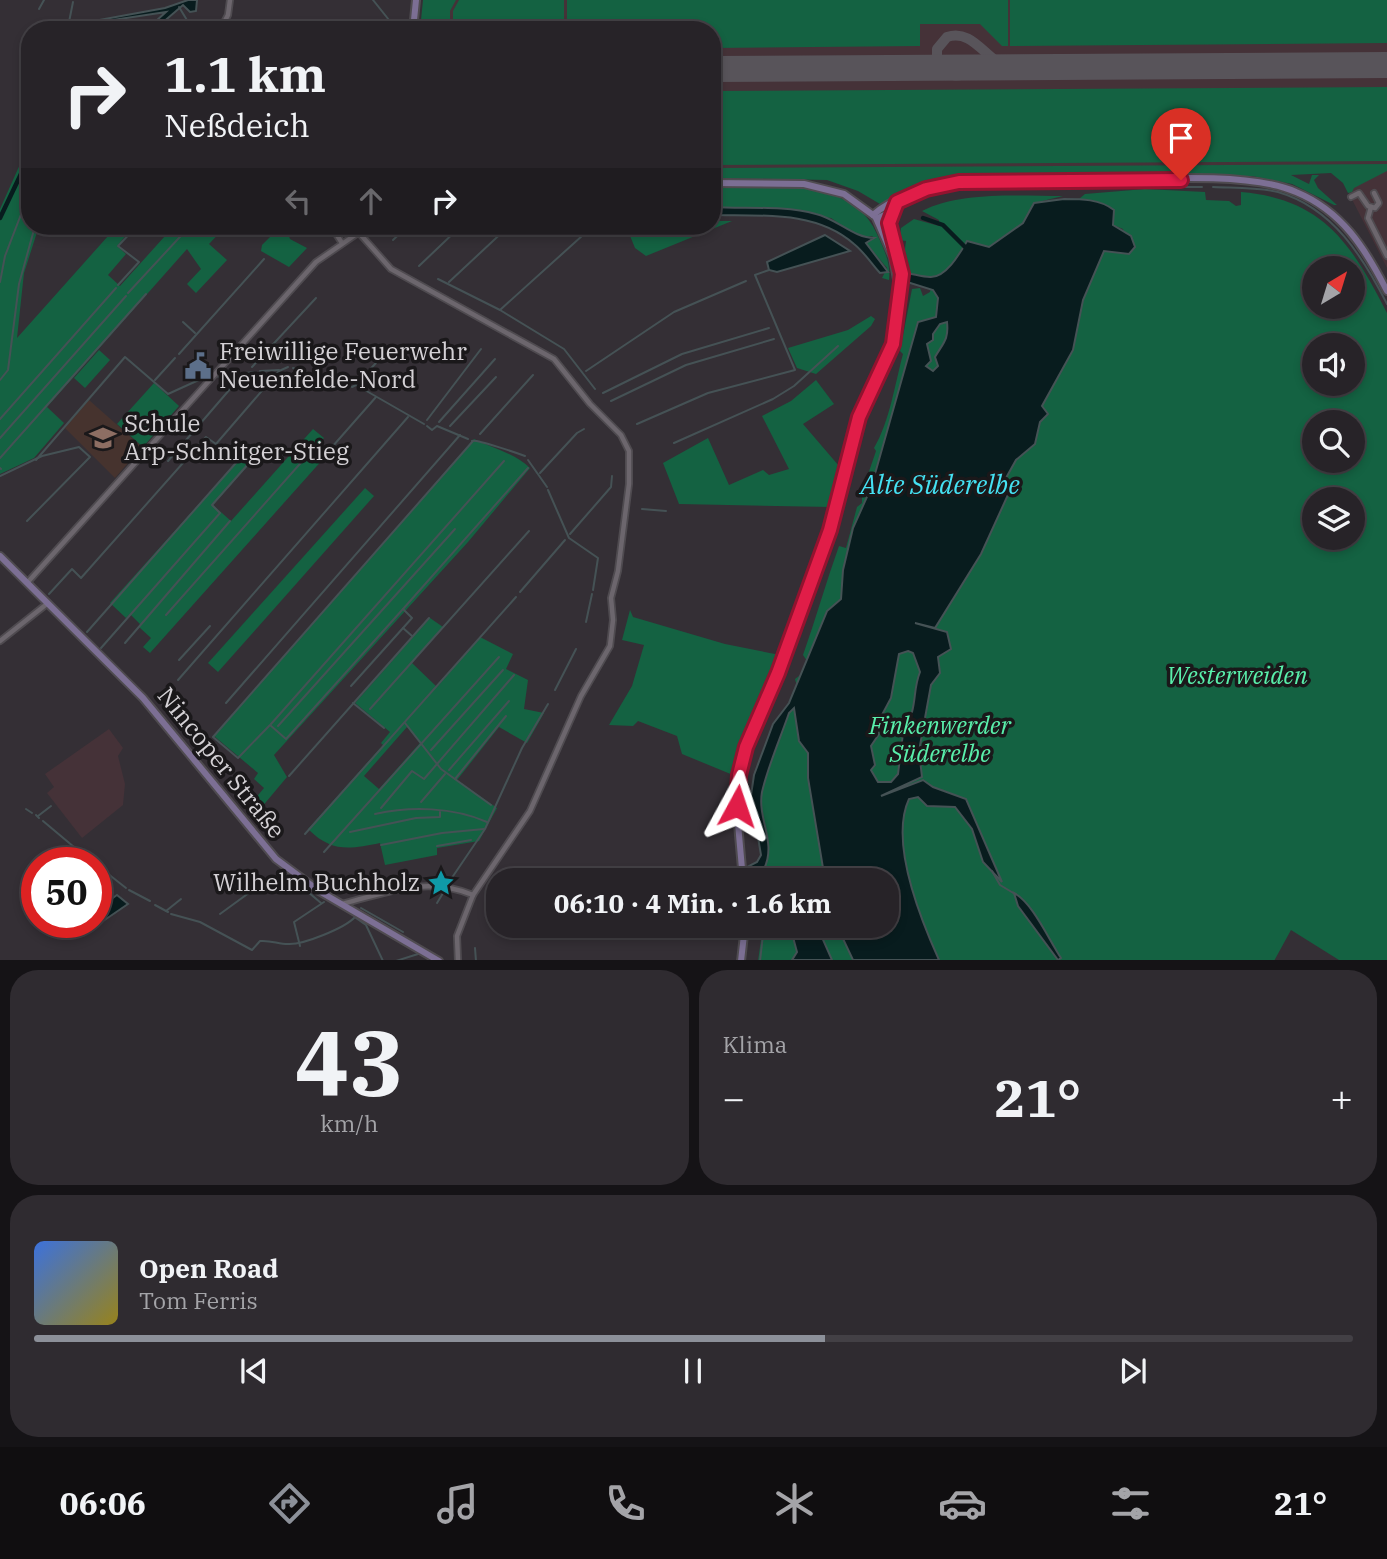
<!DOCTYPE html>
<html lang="de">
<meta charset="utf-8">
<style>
:root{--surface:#272328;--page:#2f2b30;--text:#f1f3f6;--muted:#a4a4a8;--line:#434045;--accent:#8c9099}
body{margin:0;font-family:"IBM Plex Serif",serif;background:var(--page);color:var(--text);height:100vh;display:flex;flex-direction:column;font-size:26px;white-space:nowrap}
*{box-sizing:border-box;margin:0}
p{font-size:23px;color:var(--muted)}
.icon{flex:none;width:38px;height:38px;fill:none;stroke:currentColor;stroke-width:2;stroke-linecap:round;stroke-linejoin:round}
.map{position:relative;height:960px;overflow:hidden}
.drawer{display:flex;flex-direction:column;gap:10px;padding:10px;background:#151316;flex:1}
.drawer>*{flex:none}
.top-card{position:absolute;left:21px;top:21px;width:700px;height:214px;border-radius:28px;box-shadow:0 4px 10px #0003,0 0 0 2px var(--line);background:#272328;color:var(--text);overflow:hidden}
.needle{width:46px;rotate:38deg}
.controls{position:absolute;left:1302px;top:256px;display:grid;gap:14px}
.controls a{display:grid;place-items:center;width:63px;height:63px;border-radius:50%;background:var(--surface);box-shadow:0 4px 10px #0003,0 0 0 2px var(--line);font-size:35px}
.speed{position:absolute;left:21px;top:847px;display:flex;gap:14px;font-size:35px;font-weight:700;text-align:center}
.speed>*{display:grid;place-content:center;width:91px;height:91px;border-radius:50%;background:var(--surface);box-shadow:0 4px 10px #0003,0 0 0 2px var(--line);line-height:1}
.speed .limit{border:10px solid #d22;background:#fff;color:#111}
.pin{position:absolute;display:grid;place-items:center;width:60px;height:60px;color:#fff;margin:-72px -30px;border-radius:50% 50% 50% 0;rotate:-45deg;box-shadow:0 0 7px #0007}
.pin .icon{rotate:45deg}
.me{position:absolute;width:77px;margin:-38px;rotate:5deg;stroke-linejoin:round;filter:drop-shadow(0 0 5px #0008)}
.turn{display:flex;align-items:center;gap:24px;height:147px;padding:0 28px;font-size:32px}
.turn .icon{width:91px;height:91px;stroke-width:2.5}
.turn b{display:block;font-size:49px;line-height:60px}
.lanes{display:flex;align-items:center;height:66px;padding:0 28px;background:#0003;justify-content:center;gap:35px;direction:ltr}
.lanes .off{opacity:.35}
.big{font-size:52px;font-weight:700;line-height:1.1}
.drawer .tile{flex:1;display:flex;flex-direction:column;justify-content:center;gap:10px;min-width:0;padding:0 24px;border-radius:28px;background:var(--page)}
.drawer .dial{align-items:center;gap:0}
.dial b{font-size:91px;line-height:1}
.song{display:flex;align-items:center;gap:21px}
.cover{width:84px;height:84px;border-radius:10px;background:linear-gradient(135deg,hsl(220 70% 55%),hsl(50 70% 35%))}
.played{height:7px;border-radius:4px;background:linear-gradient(90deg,var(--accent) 60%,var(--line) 60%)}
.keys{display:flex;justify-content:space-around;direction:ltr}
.heat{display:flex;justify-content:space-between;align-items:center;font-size:38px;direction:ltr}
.drawer .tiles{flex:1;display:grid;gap:10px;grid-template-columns:1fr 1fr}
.tile:last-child{grid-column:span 2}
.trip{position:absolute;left:486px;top:868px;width:413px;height:70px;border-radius:28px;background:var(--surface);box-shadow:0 4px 10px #0003,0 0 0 2px var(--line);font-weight:700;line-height:70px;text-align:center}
.tab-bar{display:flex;height:112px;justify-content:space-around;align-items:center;background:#100e10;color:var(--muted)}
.tab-bar .icon{width:49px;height:49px}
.tab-bar .selected{color:var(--accent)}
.tab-bar b{font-size:32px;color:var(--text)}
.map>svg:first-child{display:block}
.industrial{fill:#453238}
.education{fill:#46332e}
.green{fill:#146242;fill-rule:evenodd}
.water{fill:#081c1e;stroke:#455255;stroke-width:2;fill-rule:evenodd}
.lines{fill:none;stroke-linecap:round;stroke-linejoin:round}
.stream{stroke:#455255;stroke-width:2}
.canal{stroke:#081c1e;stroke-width:4.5}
.taxiway{stroke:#58545a;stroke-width:10}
.runway{stroke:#58545a;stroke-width:26}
.street-casing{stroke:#4f4b50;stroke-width:8}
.secondary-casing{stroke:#4f4b50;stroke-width:10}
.street{stroke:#6c666d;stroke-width:4.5}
.secondary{stroke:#7c6f94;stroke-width:6}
.route-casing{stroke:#92132f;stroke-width:18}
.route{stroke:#e11d48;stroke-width:12}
.labels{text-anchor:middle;stroke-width:7;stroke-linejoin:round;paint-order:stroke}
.poi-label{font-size:24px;fill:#d4d1d5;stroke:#1a181a;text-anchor:start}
.park-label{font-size:24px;font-style:italic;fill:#59efab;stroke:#1a181a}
.street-label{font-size:24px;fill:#d4d1d5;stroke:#1a181a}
.water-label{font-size:26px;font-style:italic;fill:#45e1f3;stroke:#1a181a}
</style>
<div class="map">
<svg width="1387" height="961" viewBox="0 0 1387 961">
<rect width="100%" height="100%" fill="#342f35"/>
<g class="industrial">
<path d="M453,0h934v268l-52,-102 -623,5v-141h-264v-21z"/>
<path d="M109,729l14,19 -5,8 7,28 -2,21 -41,33 -35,-45 7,-6 -9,-13z"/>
</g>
<path class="education" d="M89,400l53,47 -27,31 -50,-50z"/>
<g class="green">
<path d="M423,0h33l-6,11v19h-30z"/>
<path d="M459,0h105v27l-111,3v-19z"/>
<path d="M567,0h441v46h-6l-22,-22h-60v22l-208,2v-18l-145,-3z"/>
<path d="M1010,0h377v43l-377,3z"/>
<path d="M1387,87v74l-675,4v-74z"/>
<path d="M30,142v84h9l-15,47 -7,65 100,-112 10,8 -10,12 9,8 -18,21 12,11 54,-60h52l-17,18 18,16 -31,33 -9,-9 14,-15 -14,-20 -140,158 17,16 -30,35 -34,16v-265z"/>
<path d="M1387,164v7l-33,17 -2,4 -4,1 -5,-10 -12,-10 -40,2 18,9 3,-9h7l-5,5 4,8 19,17h-3l-42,-21 -40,-8 -303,1 -37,10 -32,17 -22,-13 -31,-11 -115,-2v-10z"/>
<path d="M712,186c54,0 140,-10 165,48 7,15 14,29 12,46l-7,-2 5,-10 -21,-25 7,-7 -13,2 -29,-20 -119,-11z"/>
<path d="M1145,189l60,3 1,8 23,1 7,5 5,-1v-13c83,7 111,53 146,121v647h-48l-48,-30 -17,31h-516l5,-35h124v-46h-127l6,-25 -8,-54 16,-61 24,-50 -3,-11 8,-6 4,-12 -4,-6c13,-37 23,-73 36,-109l7,2 11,-41 5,-4v-11l14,-41 -2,-3c16,-27 21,-65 29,-94l-3,-3 12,-62 8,-1 3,8 7,-4 3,-14 -24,-5 -6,-9 3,-23 -7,-1 2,-12 13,-9 25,7v-6l-17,-9c38,-20 99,-15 141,-15l-29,7 -11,20 -30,22 80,105 10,-50 21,-49 25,3 -6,-25 -10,-4v-8l-12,-14 -22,-4 6,-5zM1314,268h39v38h-39zM1314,345h39v38h-39zM1314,422h39v38h-39zM1314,499h39v38h-39z"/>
<path d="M712,221h20l-86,35 -11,-8 -9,-22h86z"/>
<path d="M286,228l4,11 17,9 -18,19 -28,-16 1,-6 16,-16z"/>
<path d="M871,316l4,3 -4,7 -55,48 -19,-6 -9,-20 60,-18z"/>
<path d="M99,350l11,10 -25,28 -11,-10z"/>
<path d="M816,380l18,24 -31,20 36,42 -7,41 -153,-3 -16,-41 45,-25 21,47 34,-15 6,5 20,-6 -27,-53 29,-15z"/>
<path d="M154,383l25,23 -36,41 -26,-23z"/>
<path d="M313,429l11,9 -10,11 10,9 -174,195 -7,-6 8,-9 -12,-11 2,-2 -11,-11 -4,4 -16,-15 141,-157 8,7 -46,52 18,16z"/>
<path d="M474,439c19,9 42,15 56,29l-62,74 -194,213 13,22 -26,31 -7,-8 10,-12 -10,-9 4,-6 -44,-37z"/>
<path d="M365,488l9,8 -156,176 -10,-9z"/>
<path d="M630,610l3,7 92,27 55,11 -43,99 -4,21 -51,-21 -5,-18 -39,-15 -5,5 -24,-1 23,-39 12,-41 -22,-5z"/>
<path d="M430,618l13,9 -31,36 25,24 43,-50 33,17 -7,15 22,11 -4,29 20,4 -17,30 -28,-16 -42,53 40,28 -18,33 -42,7v7l-52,10 -5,-22c-30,6 -48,10 -72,-14l75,-84 -2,-2 9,-11 -35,-29zM407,727l13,16 -41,46 -15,-13z"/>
</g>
<g class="water">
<path d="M188,0h9l-1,11 -6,1 -7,-7 -29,25h-8l20,-18 -106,16 9,-6 14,1 82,-15z"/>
<path d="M1064,199c17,0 36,0 50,11l-1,15 18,11 4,11 -6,7 -25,-3 -21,49 -10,50 -31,56 6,8 -8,8 -5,22 -19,16 -10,18 6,8 -31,68 -46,74 -20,-5 32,9 4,17 -13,8 2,16 -9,12 -12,66 3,26 -41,19 42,-16 10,7 33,12 36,83 -19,-20 -11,-33 -17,-22 -28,-1 -9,-9 -9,2c-20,43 11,119 30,161h-86l-16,-34h50v-46h-62l-17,-102v-25l-9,-12 -5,-33 -5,5c-9,26 -21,53 -27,79 -5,27 15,50 2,77l-18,7 -1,-8 12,-6 4,-7 -10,-60 3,-20 19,-51 16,-21 38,-92 14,-12 2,-29 10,-42 18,-40 47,-166 18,-5 2,-19 -5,-8 -26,-8 -1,-9c8,1 16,4 24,4 16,1 30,-24 37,-36l22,6 34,-24 11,-20zM947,322c2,18 -4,21 -12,35l3,9 -5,5 -7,-5 5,-5 -4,-17 6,-4v-6l7,-10zM908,651l5,2 7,19c-6,15 -4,25 -8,40l-7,5 -7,57 -7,8h-13l-7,-12 4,-5 -4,-19 8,-12 -3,-8 15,-28 8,-44z"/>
<path d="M712,207c34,2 71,-2 104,7 21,5 38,24 58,24l-8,5 22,29 -8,1c-9,-10 -16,-21 -26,-29 -38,-34 -94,-28 -142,-29z"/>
<path d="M825,235l25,16 -73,21 -8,-2 -2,-8z"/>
<path d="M1014,893c18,9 34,45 47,65l-3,2 -40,-54z"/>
<path d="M117,895l11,9 -38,26 -6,-8h12v-12z"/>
<path d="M790,926h27l15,34h-40l5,-8z"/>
</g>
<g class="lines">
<g class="stream">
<path d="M373,0l24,30"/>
<path d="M179,7l14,23"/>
<path d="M39,9l5,-9"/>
<path d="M69,22l4,-20"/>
<path d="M1158,187h44"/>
<path d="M1213,187c22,1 44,0 65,5 55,16 85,65 109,112"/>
<path d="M393,240l15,-14"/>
<path d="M419,266l42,-40"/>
<path d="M438,279l62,31 64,39 31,40"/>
<path d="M0,282l5,-26 25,-65"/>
<path d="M449,282l60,-56"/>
<path d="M118,285l21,-23 -21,-16 19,-20"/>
<path d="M128,293l62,-67"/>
<path d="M500,310l93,-84"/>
<path d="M183,322l12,11"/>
<path d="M179,354l85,-95"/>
<path d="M252,367l64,-69"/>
<path d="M293,368l56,19"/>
<path d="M260,371l19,-1"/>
<path d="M586,371l88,-59 72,-31"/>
<path d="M216,376l8,2 4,-3 27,-3"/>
<path d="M0,380l8,-10 11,-86 16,-58"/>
<path d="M155,380l20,-22"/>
<path d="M359,381l17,-18"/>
<path d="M352,387l4,-2 68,39"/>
<path d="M603,393l79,-39 87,-26"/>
<path d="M611,401l75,-36 88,-26"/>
<path d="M0,419l116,-131"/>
<path d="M427,420l54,-71"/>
<path d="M439,422l56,-63"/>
<path d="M637,424l71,-31 87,-23 -40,-95 14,-5"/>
<path d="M427,426l5,4 5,-4 31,13"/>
<path d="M450,426l46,-49"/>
<path d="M480,434l53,-59"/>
<path d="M0,438l126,-142"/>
<path d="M472,441c4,-2 45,12 53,15"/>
<path d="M674,443l99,-44 21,-13 44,-40"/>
<path d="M0,458l146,-164"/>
<path d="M36,460l89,-103 43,37 33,-15"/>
<path d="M528,460l19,27"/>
<path d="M168,461l75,-87"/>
<path d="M0,468l1,1"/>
<path d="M540,473l37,-40 7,-4"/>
<path d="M0,476l42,-20 37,-9 11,10 -63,64"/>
<path d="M548,490l21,48 29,20 -5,32"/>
<path d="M642,509l24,2"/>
<path d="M570,534l41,-47 1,-11"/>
<path d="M520,592l45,-52"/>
<path d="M49,594l23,-25 9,9 125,-141 10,7 63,-73 9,-4"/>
<path d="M403,609l-117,130 -16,-14 -32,33 -25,-21 260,-296"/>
<path d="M166,615l148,-167 11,7 51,-58"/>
<path d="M586,622l6,-28"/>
<path d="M87,632l163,-185"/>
<path d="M412,636l-9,-8 9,-10 -9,-9 125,-141"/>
<path d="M125,643l105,-122"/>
<path d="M101,648l119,-135 -8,-8 45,-51"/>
<path d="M179,660l31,-34"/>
<path d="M178,680l230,-263"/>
<path d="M351,686l52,-58"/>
<path d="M555,690l21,-41"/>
<path d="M226,703l234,-268"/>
<path d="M353,703l31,25"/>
<path d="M370,709l159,-178"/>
<path d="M405,723l36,46 50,36"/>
<path d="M271,724l233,-263"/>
<path d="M278,726l177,-197"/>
<path d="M431,750l72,-80"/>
<path d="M449,770l60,-69"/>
<path d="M289,776l140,-158"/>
<path d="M455,779l51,-63"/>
<path d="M421,802l24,-28"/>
<path d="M381,808l31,-37 12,8 90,-104"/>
<path d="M26,809l6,4"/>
<path d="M375,814c36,-8 78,-7 112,8"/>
<path d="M36,815l3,3"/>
<path d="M38,816l13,-10"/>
<path d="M43,821l31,26"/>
<path d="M350,832l66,-14 24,-1v-5"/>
<path d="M305,834l211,-237"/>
<path d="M381,845l61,-12 42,-4"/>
<path d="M437,846l34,-6"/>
<path d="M78,849l16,14"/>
<path d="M324,852l175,-195"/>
<path d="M98,866l28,22"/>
<path d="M992,871l8,14 15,9"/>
<path d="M761,880v-9"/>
<path d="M447,885l38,-56 37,-81 26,-44"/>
<path d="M129,890l21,11"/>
<path d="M308,892l13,11"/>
<path d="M437,903l8,-13"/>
<path d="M155,905l13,7"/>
<path d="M361,908l42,24"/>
<path d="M166,911l15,-12"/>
<path d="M171,914l29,8 52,28 8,-9c11,-1 18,3 28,3 15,1 57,-16 67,-27"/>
<path d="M220,914l44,-32 4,2 15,-11 8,6"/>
<path d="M356,918l10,7 17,36"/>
<path d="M300,946l-6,-24 30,-20"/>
<path d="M475,948l1,13"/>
<path d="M396,961l22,-7"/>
<path d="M760,961l4,-35"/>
</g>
<g class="canal">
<path d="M0,218l30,-63"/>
<path d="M923,218l20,7 24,24"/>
</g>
<path class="taxiway" d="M990,68c-20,2 -39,19 -53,-6v-13l10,-12c27,-9 39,25 63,31"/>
<path class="runway" d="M712,69l675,-4"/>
<defs>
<g id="street">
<path d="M220,30l8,-15 2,-15"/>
<path d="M1351,197l8,-4 9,13 7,2 4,-5 -5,-10"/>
<path d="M1371,207l-3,11 19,38"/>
<path d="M331,226l11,17"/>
<path d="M353,226l38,43 163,90 36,45 31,31 8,16v33l-11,87 -7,27 2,22 -3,26 -29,50 -51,115 -57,84 -16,41 1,25"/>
<path d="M27,583l289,-321 42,-29"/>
<path d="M0,641l48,-38"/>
<path d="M342,904c45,-12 86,-28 131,-9"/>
</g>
<g id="secondary">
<path d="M413,30l3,-30"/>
<path d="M712,183l92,1 40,10 40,29 11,18 7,28 -9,75 -35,73 -22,93 -95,257 -5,34 7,79"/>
<path d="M873,215c19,-17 53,-28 78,-32 36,-6 76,-2 112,-2 60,0 182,-12 233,11 46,19 69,56 91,99"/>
<path d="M876,218l17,39 5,28"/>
<path d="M878,218l9,-4 10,-12"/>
<path d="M0,556l143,142 133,161 43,32 120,70"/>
<path d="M741,961l4,-35"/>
</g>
</defs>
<use href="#street" class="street-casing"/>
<use href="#secondary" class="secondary-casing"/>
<use href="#street" class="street"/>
<use href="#secondary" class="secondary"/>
</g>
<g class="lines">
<defs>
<path id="route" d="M737,806l2,-31 7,-28 32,-74 52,-143 29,-113 34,-73 9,-70 -13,-51 8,-21 29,-13 33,-7 222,-2"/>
</defs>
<use href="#route" class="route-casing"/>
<use href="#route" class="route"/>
</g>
<defs>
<symbol id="civic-bare" viewBox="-9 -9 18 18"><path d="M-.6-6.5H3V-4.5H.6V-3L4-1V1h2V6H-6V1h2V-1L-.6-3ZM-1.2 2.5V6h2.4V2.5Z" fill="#5c6f8a" stroke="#1a181a" stroke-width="2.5" paint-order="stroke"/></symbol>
<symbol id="school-bare" viewBox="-9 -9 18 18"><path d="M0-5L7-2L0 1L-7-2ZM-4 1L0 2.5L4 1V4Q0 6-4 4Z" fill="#8d6e63" stroke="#1a181a" stroke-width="2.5" paint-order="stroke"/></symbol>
<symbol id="sight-bare" viewBox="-9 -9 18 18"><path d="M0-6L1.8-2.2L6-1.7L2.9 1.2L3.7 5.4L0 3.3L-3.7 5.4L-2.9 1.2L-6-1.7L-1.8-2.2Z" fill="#0f9aa8" stroke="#1a181a" stroke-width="2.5" paint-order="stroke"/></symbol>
</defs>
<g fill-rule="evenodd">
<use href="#civic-bare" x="179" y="347" width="38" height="38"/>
<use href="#school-bare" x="84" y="419" width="38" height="38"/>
<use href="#sight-bare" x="422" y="864" width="38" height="38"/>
</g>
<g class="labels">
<g class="poi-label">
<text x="219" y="360">Freiwillige Feuerwehr<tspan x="219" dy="28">Neuenfelde-Nord</tspan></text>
<text x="124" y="432">Schule<tspan x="124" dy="28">Arp-Schnitger-Stieg</tspan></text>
<text x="420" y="891" text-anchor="end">Wilhelm Buchholz</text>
</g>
<g class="park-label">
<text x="1237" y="684">Westerweiden</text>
<text x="940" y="734">Finkenwerder<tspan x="940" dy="28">Süderelbe</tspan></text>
</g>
<g class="street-label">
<text transform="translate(221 763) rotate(51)" y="8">Nincoper Straße</text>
</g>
<g class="water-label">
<text x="940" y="494">Alte Süderelbe</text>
</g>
</g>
</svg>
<div class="controls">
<a><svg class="needle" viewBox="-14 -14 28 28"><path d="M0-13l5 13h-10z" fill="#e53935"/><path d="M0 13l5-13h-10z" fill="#a4a4a8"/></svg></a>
<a><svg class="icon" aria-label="sound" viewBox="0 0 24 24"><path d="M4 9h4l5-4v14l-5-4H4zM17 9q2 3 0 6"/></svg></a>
<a><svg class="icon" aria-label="search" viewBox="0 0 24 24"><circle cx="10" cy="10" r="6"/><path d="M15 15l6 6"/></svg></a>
<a><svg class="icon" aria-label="layers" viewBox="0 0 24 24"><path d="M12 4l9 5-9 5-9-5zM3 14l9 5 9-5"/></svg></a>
</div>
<div class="speed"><div class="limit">50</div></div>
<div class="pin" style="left:1181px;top:180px;background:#d93025"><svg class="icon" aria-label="arrive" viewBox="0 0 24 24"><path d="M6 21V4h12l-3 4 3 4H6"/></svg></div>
<svg class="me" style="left:737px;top:806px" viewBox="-20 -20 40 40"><path d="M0-17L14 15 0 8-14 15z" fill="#e11d48" stroke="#fff" stroke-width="4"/></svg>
<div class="trip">06:10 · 4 Min. · 1.6 km</div>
<div class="top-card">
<div class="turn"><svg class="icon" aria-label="right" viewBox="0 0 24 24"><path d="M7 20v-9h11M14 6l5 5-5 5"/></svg><div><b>1.1 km</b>Neßdeich</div></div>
<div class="lanes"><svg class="icon off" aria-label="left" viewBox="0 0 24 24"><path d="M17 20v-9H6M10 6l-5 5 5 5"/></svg><svg class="icon off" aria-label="ahead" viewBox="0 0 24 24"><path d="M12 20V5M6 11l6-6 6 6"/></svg><svg class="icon" aria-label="right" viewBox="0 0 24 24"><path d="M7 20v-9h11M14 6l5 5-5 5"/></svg></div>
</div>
</div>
<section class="drawer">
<div class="tiles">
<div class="tile dial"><b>43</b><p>km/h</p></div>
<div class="tile"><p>Klima</p>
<div class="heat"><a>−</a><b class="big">21°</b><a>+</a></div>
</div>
<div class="tile">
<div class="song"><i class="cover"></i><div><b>Open Road</b><p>Tom Ferris</p></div></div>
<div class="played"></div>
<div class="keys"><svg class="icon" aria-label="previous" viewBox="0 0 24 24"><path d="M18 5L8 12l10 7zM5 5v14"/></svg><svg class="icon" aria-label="pause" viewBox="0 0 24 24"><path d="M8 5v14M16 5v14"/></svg><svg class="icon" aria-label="next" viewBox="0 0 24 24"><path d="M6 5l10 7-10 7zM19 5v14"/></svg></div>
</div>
</div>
</section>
<nav class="tab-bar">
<b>06:06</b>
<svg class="icon selected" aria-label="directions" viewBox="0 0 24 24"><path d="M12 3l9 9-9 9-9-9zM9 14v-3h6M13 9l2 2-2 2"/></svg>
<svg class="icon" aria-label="music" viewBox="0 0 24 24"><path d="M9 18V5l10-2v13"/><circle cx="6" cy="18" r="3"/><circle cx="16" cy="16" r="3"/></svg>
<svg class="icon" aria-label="phone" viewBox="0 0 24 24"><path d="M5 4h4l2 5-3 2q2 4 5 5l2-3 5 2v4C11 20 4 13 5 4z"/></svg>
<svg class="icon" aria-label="climate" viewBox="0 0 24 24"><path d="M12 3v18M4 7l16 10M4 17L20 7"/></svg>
<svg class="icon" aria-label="car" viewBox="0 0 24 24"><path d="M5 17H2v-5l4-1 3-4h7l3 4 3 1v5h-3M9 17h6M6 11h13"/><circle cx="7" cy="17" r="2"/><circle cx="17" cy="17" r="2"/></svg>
<svg class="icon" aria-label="filters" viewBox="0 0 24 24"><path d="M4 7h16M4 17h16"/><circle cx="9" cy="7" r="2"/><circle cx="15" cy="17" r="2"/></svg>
<b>21°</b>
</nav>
